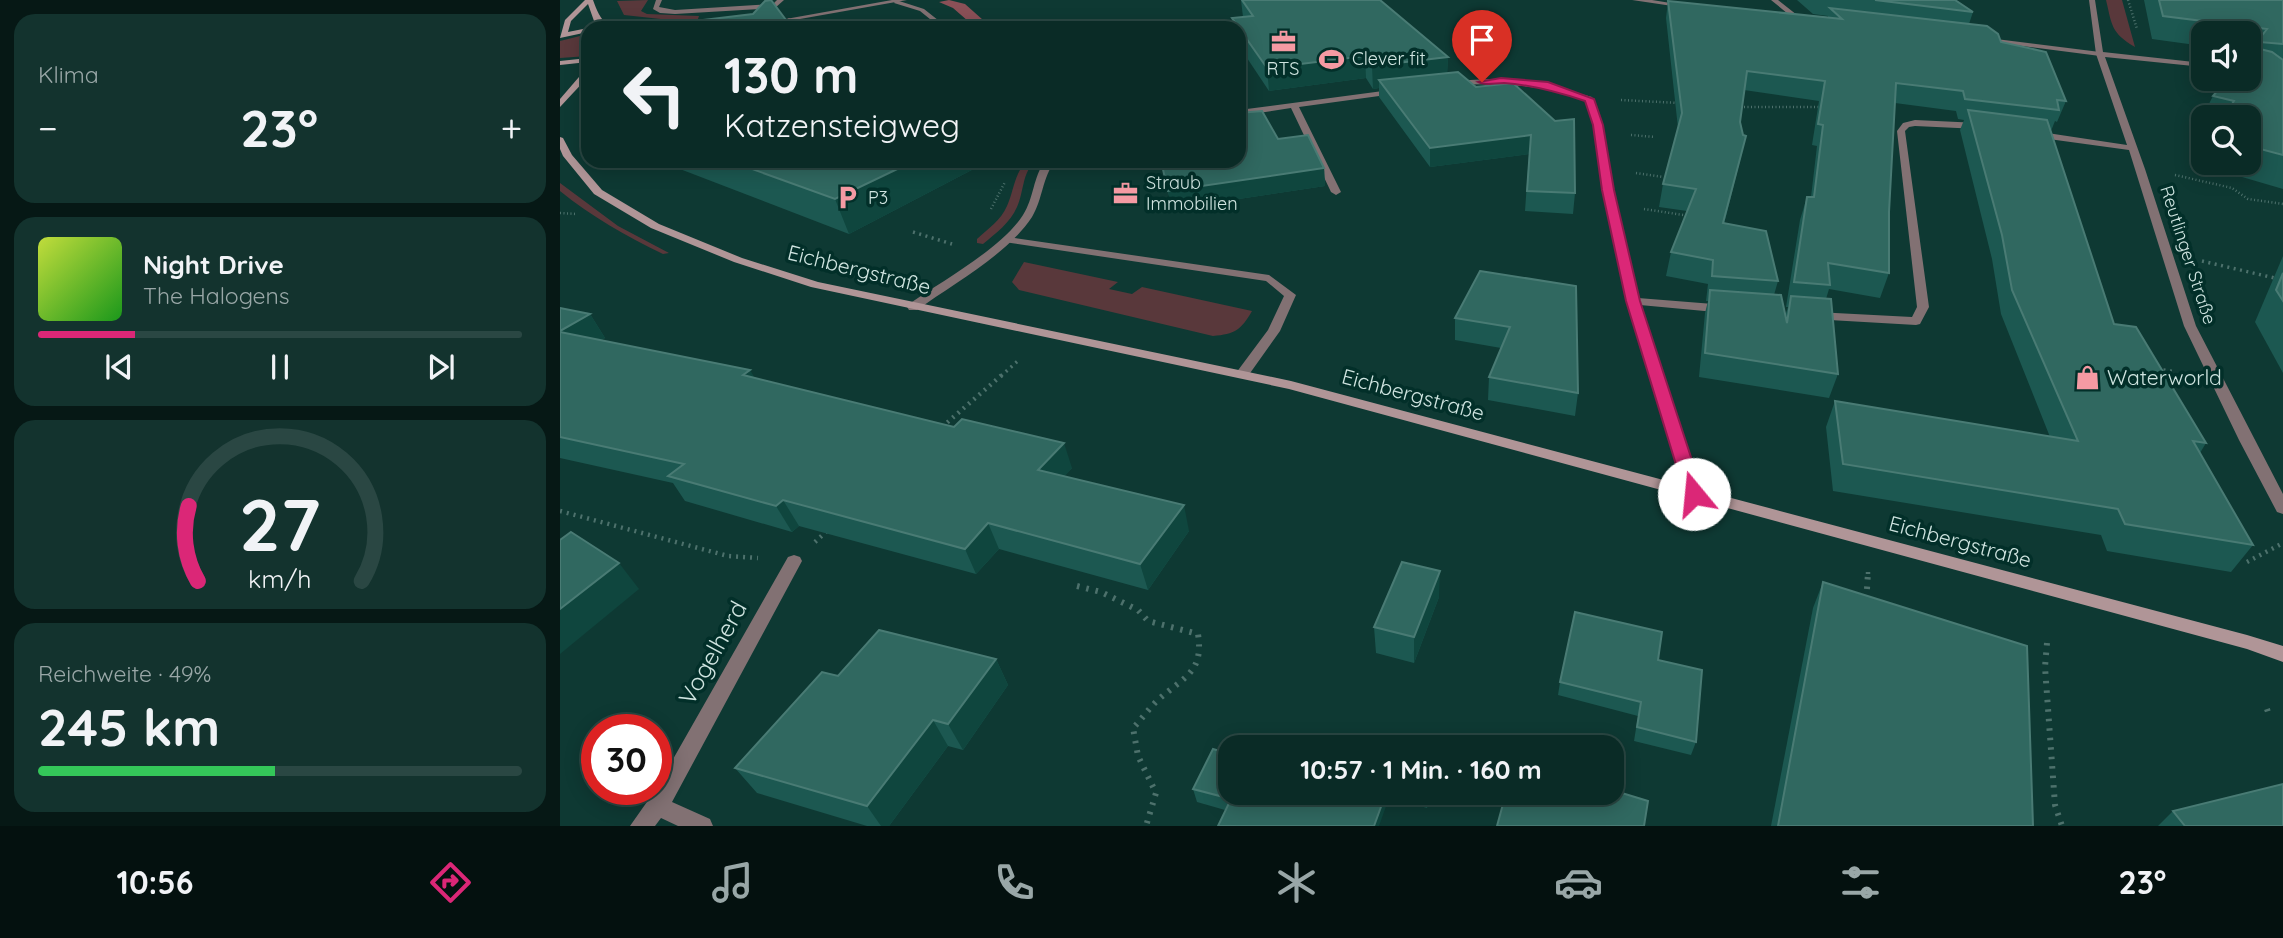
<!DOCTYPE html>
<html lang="de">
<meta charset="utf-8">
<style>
:root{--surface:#0a2b26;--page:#13332e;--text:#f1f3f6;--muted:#99a7a7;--line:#2a4743;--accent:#db2777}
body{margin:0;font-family:Quicksand,sans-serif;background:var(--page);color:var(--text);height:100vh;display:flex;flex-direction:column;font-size:26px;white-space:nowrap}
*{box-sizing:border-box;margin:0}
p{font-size:23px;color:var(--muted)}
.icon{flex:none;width:38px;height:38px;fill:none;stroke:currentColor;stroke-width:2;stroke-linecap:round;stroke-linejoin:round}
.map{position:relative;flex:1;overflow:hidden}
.sheet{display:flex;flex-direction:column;gap:14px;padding:14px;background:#061815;width:560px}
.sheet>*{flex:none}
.top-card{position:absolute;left:21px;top:21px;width:665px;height:147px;border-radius:21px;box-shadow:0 4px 18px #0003,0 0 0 2px var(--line);background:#0a2b26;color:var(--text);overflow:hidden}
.tools{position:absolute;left:1631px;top:21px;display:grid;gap:14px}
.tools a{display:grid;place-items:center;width:70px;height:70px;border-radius:14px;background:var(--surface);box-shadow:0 4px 18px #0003,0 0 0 2px var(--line);font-size:35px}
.speed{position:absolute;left:21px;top:714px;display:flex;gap:14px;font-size:35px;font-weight:700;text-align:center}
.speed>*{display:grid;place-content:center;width:91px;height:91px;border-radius:50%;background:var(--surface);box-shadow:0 4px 18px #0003,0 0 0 2px var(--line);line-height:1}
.speed .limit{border:10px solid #d22;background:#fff;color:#111}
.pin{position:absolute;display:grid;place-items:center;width:60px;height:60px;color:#fff;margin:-72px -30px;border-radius:50% 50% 50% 0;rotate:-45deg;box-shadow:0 0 7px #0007}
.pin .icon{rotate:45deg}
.me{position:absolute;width:77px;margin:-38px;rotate:343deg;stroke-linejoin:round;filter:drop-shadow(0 0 5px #0008)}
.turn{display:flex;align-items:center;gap:24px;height:147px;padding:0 28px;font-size:32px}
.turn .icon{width:91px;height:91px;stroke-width:2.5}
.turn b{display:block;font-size:49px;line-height:60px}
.big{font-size:52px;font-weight:800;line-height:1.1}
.sheet .tile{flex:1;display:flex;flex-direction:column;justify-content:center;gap:10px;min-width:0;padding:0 24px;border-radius:21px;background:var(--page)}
.sheet .dial{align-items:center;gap:0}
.dial svg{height:182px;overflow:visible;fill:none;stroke:var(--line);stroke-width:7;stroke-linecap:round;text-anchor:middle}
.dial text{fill:var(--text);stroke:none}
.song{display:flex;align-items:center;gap:21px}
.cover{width:84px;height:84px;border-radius:10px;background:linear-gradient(135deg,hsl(70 70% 55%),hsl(120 70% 35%))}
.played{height:7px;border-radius:4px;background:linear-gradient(90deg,var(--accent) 20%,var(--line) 20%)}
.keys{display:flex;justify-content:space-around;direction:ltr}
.heat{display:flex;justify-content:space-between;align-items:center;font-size:38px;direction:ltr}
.charge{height:10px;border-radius:5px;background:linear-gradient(90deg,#34c759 49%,var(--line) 0)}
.trip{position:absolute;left:658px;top:735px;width:406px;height:70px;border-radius:21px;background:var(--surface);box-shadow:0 4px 18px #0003,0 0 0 2px var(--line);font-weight:800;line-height:70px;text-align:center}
.dock{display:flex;height:112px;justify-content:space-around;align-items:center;background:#04110f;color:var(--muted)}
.dock .icon{width:49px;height:49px}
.dock .selected{color:var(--accent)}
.dock b{font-size:32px;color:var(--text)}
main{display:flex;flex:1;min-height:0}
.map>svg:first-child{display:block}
.green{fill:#59383b}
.forest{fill:#8a5057}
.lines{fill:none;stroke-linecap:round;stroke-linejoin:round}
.path-far3{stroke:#4d716c;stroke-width:2.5;stroke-dasharray:1 2.5;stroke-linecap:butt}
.path-far2{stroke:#4d716c;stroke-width:3.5;stroke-dasharray:2 4.5;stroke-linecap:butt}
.path-far1{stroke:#4d716c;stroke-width:4.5;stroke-dasharray:2 5;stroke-linecap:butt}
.path{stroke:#4d716c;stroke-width:6;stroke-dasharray:2.5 7;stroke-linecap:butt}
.service{fill:#827173;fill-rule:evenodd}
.minor{fill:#827173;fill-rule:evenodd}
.tertiary{fill:#827173;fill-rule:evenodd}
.secondary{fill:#b09597;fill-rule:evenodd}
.wall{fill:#1c5851;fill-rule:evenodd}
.shaded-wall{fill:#0f463e}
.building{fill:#306860;stroke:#497b74;stroke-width:2}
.route{fill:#db2777;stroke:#8e194d;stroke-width:2}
.labels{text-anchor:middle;stroke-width:7;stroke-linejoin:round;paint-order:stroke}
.far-poi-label{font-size:18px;fill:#cfe4e0;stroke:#022f29;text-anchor:start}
.far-street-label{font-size:18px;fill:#cfe4e0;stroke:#022f29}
.street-label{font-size:21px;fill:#cfe4e0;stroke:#022f29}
.poi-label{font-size:21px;fill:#cfe4e0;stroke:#022f29;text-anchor:start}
.near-street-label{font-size:24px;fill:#cfe4e0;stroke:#022f29}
</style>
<main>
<section class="sheet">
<div class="tile"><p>Klima</p>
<div class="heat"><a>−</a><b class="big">23°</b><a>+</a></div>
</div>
<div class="tile">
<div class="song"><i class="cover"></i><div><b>Night Drive</b><p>The Halogens</p></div></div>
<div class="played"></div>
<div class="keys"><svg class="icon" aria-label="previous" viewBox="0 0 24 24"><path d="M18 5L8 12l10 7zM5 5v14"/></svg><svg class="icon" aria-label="pause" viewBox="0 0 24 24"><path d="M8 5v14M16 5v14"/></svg><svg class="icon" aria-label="next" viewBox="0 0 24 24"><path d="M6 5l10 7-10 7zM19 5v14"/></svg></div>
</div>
<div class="tile dial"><svg viewBox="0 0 100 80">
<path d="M14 69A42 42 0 1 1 86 69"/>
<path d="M14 69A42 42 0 0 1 10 36" stroke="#db2777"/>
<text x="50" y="56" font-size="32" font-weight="700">27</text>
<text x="50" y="72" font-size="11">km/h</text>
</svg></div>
<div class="tile"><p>Reichweite · 49%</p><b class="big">245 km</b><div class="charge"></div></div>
</section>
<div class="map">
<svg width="1723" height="826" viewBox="0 0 1723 826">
<rect width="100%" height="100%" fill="#0e3933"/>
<g class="green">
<path d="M88,0l-7,11 6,3 52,2 -2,6h-9l-64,-7 -7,-14z"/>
<path d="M1546,0h16l13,47c-24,-14 -23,-22 -29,-47z"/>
<path d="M28,34v22l-28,2v-17z"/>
<path d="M467,161h8c-13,12 -11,31 -18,46 -7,16 -21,26 -34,37l-6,-1v-4c11,-10 24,-19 30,-33 7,-15 7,-33 20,-45z"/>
<path d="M0,183l58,43 51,27 -6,1c-37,-18 -71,-37 -103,-63z"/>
<path d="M464,262l94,20 -9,7 23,5 10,-7 110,24c-11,19 -17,23 -39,25l-194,-46 -7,-8z"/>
</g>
<path class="forest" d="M389,0l16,4 27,24h-16l-23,-20 -14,-6z"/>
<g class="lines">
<g class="path-far3">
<path d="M1568,0l9,29"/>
<path d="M1061,100l58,3"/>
<path d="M1177,107h86"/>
<path d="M1071,135l24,2"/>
<path d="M1076,173l27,4"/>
<path d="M1615,175l57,13 16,11 35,5"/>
<path d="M431,209l14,-27"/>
<path d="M1084,209l46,7"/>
<path d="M0,213l17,1"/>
</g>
<g class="path-far2">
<path d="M353,232l39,12"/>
<path d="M1642,261l81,19"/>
<path d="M1597,369l19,3"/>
<path d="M441,376l19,-17"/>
</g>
<g class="path-far1">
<path d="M382,427l61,-53"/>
<path d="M0,511l168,45 30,2"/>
<path d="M255,542l14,-13"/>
<path d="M1687,562l36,-19"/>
<path d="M1308,574v-3"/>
</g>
<g class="path">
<path d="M517,586l24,6 37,18 10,11 50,13c6,38 -14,43 -39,65 -10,9 -17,20 -26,29l5,28 18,37 -10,33"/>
<path d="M1307,589l1,-17"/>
<path d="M1487,643l-2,24 10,138 7,21"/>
<path d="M1707,709l3,9"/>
</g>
<g class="service">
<path d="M96,0h6l-3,7 16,3 98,-6 4,-4h7l-9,8 -100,6 -15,-1 -7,-4z"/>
<path d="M336,0l28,9 24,19h-7l-21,-17 -26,-8z"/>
<path d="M1072,0h20l37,6 -3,2z"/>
<path d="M1211,0h7l19,15 12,4 -3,2 -13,-3z"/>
<path d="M229,18l2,1 5,9h-6l-4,-8z"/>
<path d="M1420,37l120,15 4,2 -4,2 -117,-15z"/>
<path d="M448,237l261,38 27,20 -16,36 -32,45 -5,1 -7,-4 32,-43 16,-34 -18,-15 -262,-39v-4z"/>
</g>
<g class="minor">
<path d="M1529,0h6l8,52 100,11v4l-98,-10 40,112 51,157 87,168v20l-6,-2 -38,-72 -55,-114 -55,-176 -95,-13 -4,-3 4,-3 93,14 -31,-91z"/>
<path d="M928,79l51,3 53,15 10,28 11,65 25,108 88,7 6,4 -6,4 -86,-8 62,189 -3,4h-10l-3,-4 -59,-193 -24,-111 -9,-65 -9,-25c-43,-16 -86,-17 -132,-15l-4,-2 4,-2z"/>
<path d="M838,89h3v4l-102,14 42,85 -5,3 -5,-3 -40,-84 -52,8v-6z"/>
<path d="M1355,120l64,3 4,3 -4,3 -64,-3 -6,1 -4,4 24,176 -9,17 -4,1 -104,-6 -2,-3 6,-4 96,5 5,-10 -20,-176 6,-8z"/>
<path d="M485,161h10c-13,17 -12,38 -23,56 -24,37 -79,67 -115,93h-8l-2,-3 2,-3c33,-23 93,-56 114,-89 11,-17 10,-38 22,-54z"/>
<path d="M234,555l6,2 2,4 -130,241 38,17 3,7h-35l-17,-8 -6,8h-25l26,-37 132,-232z"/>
</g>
<path class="tertiary" d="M332,0h15l-157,28h-15z"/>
<g class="secondary">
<path d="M25,0h8c12,35 22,26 55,26l3,2h-49l-8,-7 -6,-17 -17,17 -3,11 20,-4v4l-28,6 5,-18z"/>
<path d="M28,58v4l-28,3v-4z"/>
<path d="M25,70h3v7l-28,30v-8z"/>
<path d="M0,137l3,1 9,17 30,35 57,34 83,34 76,24 473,99 956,254 36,11v16l-36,-13 -958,-260 -478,-102 -77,-25 -83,-34 -57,-34 -31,-38 -3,-7z"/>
</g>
</g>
<g class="wall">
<path d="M681,0h139l68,57 -1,16 128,120 -2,21 -48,-3 4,-57 -99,13 -51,-70v-9l-6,1 -7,-11 -97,13 -30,-45v-18h-6l-1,-10 11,-1z"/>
<path d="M1237,0h158l18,12 -4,12 32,18 65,59 -9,21 -2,-1 -4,10 63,193 92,119 -6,10 53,92 -22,27 -124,-21 -6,-16 -268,-44 -7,-64 9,-26 215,36 -49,-123 -9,-55 -32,-129 4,-10 -6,-1 -2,-8 -61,-8 -6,109v61l-9,25 -51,-9 -3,10 12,75 -9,24 -130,-21 6,-64 3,-12h-2l2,-17 -42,-8 5,-24 16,-41 -28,-4 4,-23 15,-56 -12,-110 2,-17 160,16v-1l-15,-2zM1184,90l75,11 -7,44 5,1 -6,51h-4l-7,23 -14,87h2l-3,9 -11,-21 4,-14 -54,-57 17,-67 -1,-35z"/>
<path d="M1584,0h139v189l-75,-22 2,-4h39v-46h-46v7l-4,-1 14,-27 36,-17v-46h-46v13l-51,-7z"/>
<path d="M718,139l46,29 1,18 -153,23 -11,-48z"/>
<path d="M99,161h330l-140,73z"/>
<path d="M1723,256v117l-28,-51z"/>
<path d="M920,271l98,122 -3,23 -87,-16 1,-23 12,-29 -46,-8v-22z"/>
<path d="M0,308l30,6 15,24 -4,2 153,38 318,90 -8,8 125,55 -41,59 -149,-41 -23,25 -177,-48 -7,6 -107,-31 -12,-18 -113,-25z"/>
<path d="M1263,582l210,244h-262l42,-218z"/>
<path d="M879,597l-25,66 -38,-10 -2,-26z"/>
<path d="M436,659l12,26 -45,65 -15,-4 -59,80h-22l-110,-33 -22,-25 103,-92z"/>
<path d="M1098,660l38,82 -5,13 -57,-14 4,-25 -80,-21 2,-13z"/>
<path d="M633,789l37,4h202l-5,15 -37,-11v-2l-165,15 -28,-8z"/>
<path d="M1613,811l110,15h-125z"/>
</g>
<g class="shaded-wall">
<path d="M805,56l1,22 -97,13 -2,-23z"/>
<path d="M888,57l-1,23h-68v8l-6,1 -1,-23z"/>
<path d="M971,135l-2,19 -99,13v-19z"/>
<path d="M1186,136l-5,21 -24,90 6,-24z"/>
<path d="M354,161h75l-140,73 -14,-35z"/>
<path d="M764,168l1,18 -153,23 -4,-18z"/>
<path d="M30,314l15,24 -30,18 -15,-22v-3z"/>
<path d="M190,370l14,24 -21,-19z"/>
<path d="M504,443l8,25 -25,28 -9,-26z"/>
<path d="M223,500l16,26 -7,6 -16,-26z"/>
<path d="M624,505l5,26 -41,59 -8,-26z"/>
<path d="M428,523l11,26 -23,25 -11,-25z"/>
<path d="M59,563l20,26 -79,65v-45z"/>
<path d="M880,571l-1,26 -25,66v-26z"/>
<path d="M436,659l12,26 -45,65 -15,-26z"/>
<path d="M373,720l15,26 -59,80h-8l-14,-20z"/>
<path d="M826,793h4v2l-11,31h-5z"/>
<path d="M868,793h4l-5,15v-13z"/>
</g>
<g class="building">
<path d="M211,0l21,28h-132l18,-5 75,-9 12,-13z"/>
<path d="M682,0h138l68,57 -76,9 -7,-10 -98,12 -35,-50 21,-2z"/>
<path d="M1315,0h80l18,12z"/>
<path d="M1599,0h124v44l-23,-2v7l12,3 11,8v95l-34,-9v-29h-25l10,-16 -21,-5 14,-17h22v-27l18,-23 -104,-13z"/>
<path d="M1108,1l174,18 -12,-11 157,18 11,8 3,8 45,10 20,49 -9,-1 2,10 -94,-11 -2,-8 -67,-8 -7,129v61l-61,-10 2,22 -36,-3 13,-85h7l9,-72 -5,-1 7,-43 -78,-10 -7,51 3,13 3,1 -23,87 43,8 12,50 -66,-5 1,-16 -42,-8 25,-63 -33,-5 19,-71z"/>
<path d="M898,72l18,15 37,-4 42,38 19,-2 1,74 -48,-2 4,-56 -101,13 -51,-68z"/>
<path d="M1408,110l79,10 67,204 22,3 70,116 -13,-2 60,104 -128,-21 -7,-15 -275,-45 -8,-63 243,40 -66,-151 -10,-55z"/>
<path d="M702,111l16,28 30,-4 16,33 -156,23 -7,-30h78v-48z"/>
<path d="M170,161h184l-79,38z"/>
<path d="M920,271l96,15 2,107 -89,-16 21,-50 -55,-9z"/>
<path d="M1723,273v28l-7,-11z"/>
<path d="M1150,290l71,5 6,28 4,-27 40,3 7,75 -133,-21z"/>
<path d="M0,308l30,6 -30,17z"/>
<path d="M0,332l190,38 -7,5 211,52 8,-8 102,24 -26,27 146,35 -44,59 -152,-41 -23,26 -182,-49 -7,6 -108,-30 16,-12 -124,-27z"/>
<path d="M11,532l48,31 -59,46v-69z"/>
<path d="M842,562l38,9 -26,66 -40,-10z"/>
<path d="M1263,582l204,64 6,180h-255z"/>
<path d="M1015,612l87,20 -4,28 44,10 -6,72 -59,-15 4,-25 -81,-20z"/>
<path d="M319,630l117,29 -48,65 -15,-4 -66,86 -132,-38 87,-96 16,4z"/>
<path d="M887,738l-3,9h-40l2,-6z"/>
<path d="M653,749l17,5v39h156l-12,33h-156l13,-27 -38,-10z"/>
<path d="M1723,784v42h-98l-12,-15z"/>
<path d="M1052,790l36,11 -4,25h-147l9,-33h106z"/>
</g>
<path class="route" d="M941,78l47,4 46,17 9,26 11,65 26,111 63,193 -3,5h-12l-3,-5 -59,-193 -24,-111 -9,-65 -8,-24c-27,-9 -52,-16 -81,-18 -9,0 -19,3 -26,-1z"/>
<defs>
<symbol id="office-bare" viewBox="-9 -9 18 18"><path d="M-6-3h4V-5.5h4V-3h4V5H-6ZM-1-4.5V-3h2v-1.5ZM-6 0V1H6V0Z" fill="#f49aa3" stroke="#022f29" stroke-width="2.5" paint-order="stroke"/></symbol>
<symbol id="stadium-bare" viewBox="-9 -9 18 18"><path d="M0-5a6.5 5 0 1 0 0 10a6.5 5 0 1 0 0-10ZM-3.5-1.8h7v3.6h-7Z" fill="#f49aa3" stroke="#022f29" stroke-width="2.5" paint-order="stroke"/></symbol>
<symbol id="parking-bare" viewBox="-9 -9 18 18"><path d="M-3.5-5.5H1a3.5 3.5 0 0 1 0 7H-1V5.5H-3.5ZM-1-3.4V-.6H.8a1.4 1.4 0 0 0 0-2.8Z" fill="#f49aa3" stroke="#022f29" stroke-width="2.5" paint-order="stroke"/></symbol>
<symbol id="shop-bare" viewBox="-9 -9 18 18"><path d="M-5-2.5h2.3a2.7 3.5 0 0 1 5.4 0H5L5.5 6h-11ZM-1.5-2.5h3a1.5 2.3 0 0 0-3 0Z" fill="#f49aa3" stroke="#022f29" stroke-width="2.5" paint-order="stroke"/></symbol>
</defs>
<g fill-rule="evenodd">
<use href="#office-bare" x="706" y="24" width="35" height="35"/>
<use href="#stadium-bare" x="754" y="42" width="35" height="35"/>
<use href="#office-bare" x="548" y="176" width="35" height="35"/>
<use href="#parking-bare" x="270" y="180" width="35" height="35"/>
<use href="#shop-bare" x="1510" y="360" width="35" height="35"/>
</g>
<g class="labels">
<g class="far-poi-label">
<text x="792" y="65">Clever fit</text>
<text x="723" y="75" text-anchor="middle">RTS</text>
<text x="586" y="189">Straub<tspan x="586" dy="21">Immobilien</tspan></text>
<text x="308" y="204">P3</text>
</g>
<g class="far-street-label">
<text transform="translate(1628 255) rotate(72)" y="6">Reutlinger Straße</text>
</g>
<g class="street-label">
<text transform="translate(299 270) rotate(14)" y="7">Eichbergstraße</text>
<text transform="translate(853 395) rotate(15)" y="7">Eichbergstraße</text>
<text transform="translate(1400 542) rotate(15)" y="7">Eichbergstraße</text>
</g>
<g class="poi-label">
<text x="1547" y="385">Waterworld</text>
</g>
<g class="near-street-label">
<text transform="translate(153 653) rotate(-61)" y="8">Vogelherd</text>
</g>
</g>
</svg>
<div class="tools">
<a><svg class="icon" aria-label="sound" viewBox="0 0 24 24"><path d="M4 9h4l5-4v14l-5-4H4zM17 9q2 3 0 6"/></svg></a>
<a><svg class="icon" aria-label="search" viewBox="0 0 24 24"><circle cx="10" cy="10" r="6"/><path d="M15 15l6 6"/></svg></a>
</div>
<div class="speed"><div class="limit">30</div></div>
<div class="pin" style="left:922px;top:82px;background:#d93025"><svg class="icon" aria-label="arrive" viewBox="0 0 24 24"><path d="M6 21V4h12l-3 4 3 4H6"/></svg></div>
<svg class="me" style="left:1134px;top:494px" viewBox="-20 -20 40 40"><circle r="19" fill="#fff"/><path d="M0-13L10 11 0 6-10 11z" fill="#db2777"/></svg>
<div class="trip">10:57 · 1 Min. · 160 m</div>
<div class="top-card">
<div class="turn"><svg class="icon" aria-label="left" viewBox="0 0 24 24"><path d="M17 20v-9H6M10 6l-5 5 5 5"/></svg><div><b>130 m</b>Katzensteigweg</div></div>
</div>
</div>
</main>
<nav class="dock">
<b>10:56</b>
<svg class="icon selected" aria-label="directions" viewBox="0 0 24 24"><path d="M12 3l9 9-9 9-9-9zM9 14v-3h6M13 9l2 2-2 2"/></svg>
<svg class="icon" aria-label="music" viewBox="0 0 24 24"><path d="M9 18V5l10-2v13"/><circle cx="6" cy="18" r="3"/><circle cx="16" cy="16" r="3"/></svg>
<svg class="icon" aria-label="phone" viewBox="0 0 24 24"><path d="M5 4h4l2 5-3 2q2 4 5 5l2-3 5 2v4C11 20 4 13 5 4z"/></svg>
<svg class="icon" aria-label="climate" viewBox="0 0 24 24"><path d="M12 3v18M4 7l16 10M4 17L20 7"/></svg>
<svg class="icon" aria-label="car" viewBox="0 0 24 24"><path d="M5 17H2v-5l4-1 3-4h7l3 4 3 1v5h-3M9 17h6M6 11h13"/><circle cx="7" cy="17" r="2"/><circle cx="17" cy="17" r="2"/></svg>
<svg class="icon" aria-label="filters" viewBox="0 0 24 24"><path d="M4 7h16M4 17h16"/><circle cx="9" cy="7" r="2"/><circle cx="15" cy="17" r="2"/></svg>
<b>23°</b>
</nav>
